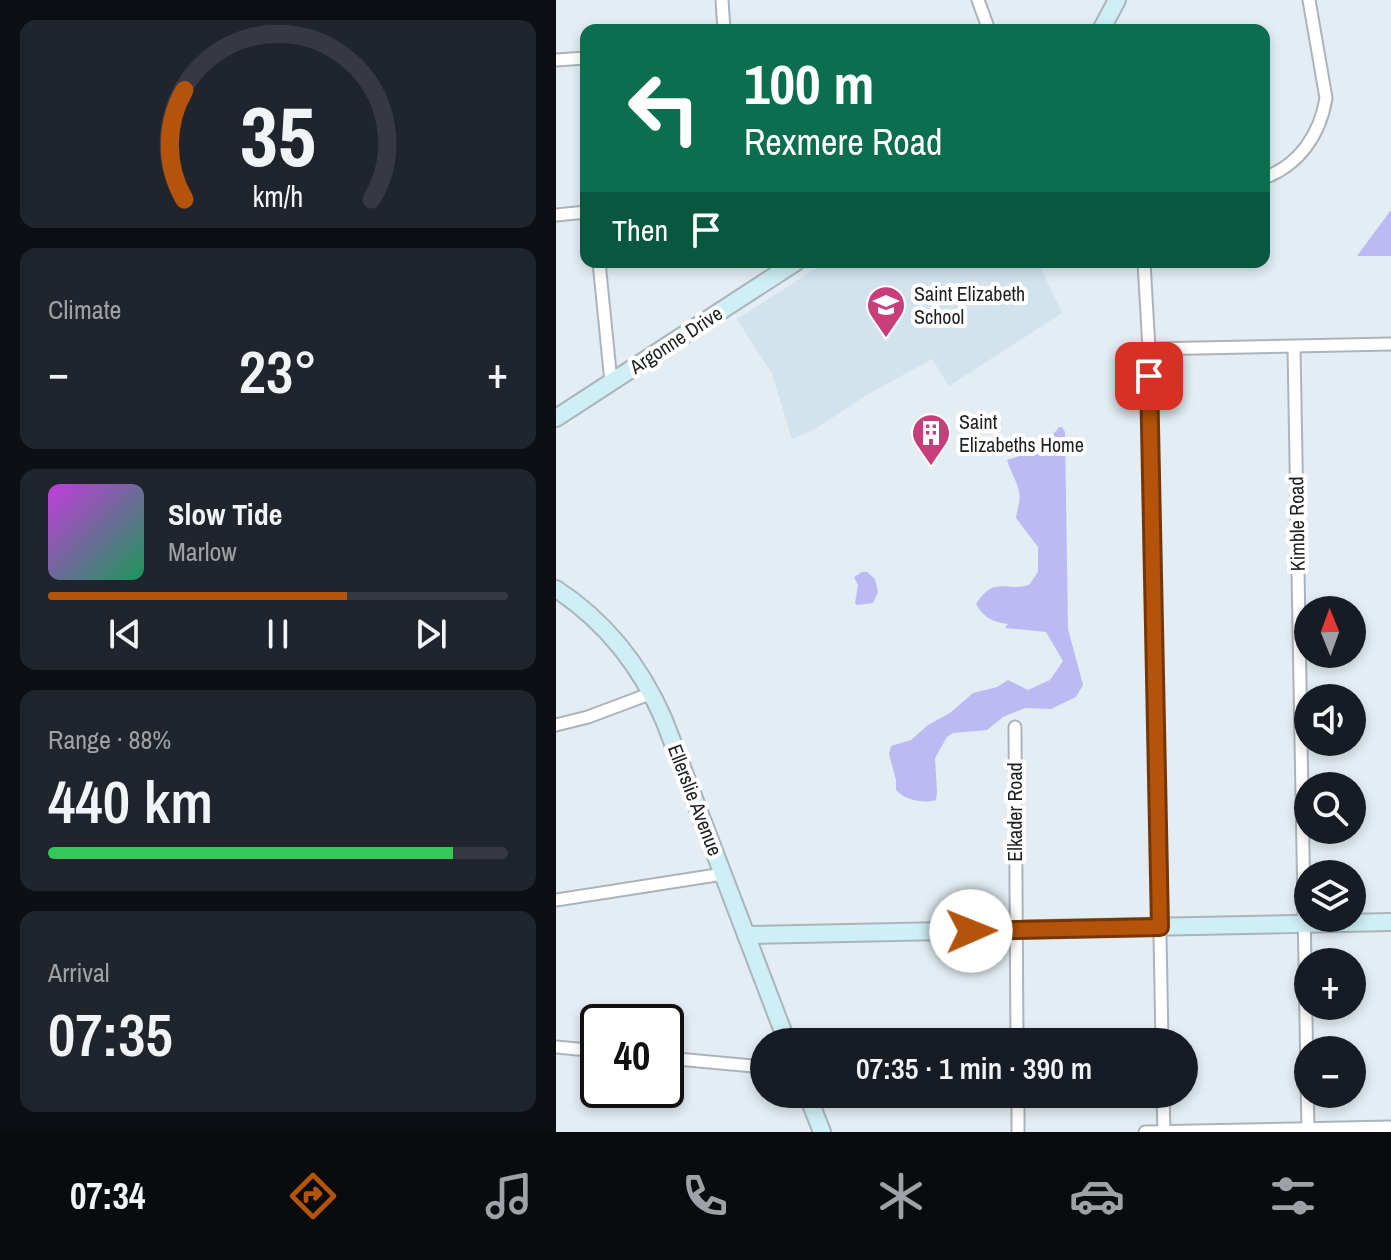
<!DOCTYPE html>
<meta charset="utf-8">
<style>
:root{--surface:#171b24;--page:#20242c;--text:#f1f3f6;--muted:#9ea1a6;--line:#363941;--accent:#b45309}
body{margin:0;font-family:"Archivo Narrow",sans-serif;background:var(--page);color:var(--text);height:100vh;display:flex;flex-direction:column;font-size:30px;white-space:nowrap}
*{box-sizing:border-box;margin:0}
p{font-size:26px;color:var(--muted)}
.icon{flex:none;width:44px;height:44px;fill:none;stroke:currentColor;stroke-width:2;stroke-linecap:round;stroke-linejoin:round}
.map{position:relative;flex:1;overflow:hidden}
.sheet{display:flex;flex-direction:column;gap:20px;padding:20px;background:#0d0f14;width:556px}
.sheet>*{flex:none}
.banner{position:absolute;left:24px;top:24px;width:690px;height:244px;border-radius:16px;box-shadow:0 4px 12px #0003;background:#0b6e4f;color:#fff;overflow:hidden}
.needle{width:52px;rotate:359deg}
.controls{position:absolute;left:738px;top:596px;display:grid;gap:16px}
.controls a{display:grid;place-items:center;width:72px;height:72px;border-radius:50%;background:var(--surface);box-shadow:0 4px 12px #0003;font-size:40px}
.speed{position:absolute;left:24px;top:1004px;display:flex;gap:16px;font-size:40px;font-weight:700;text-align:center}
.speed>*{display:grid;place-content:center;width:104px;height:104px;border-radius:50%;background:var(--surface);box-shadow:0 4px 12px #0003;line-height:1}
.speed .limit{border:4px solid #111;border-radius:12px;background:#fff;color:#111}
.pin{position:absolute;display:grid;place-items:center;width:68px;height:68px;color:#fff;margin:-34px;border-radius:16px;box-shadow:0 4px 12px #0006}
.me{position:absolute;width:88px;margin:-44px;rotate:89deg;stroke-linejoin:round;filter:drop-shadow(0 0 6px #0008)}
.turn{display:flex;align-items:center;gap:28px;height:168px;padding:0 32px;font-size:36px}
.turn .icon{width:104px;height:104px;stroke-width:2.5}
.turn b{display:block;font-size:56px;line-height:68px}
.then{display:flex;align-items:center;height:76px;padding:0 32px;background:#0003;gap:16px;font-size:30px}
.big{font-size:60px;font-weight:600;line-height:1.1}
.sheet .tile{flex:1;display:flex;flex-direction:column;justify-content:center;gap:12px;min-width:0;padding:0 28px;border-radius:16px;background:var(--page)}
.sheet .dial{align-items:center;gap:0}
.dial svg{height:208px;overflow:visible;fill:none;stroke:var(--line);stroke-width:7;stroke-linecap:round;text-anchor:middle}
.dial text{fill:var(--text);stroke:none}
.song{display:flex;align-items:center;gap:24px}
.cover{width:96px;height:96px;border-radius:12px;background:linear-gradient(135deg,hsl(290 70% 55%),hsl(150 70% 35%))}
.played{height:8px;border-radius:4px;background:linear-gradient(90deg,var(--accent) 65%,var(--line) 65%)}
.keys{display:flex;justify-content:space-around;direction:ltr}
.heat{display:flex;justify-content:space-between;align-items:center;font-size:44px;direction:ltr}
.charge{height:12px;border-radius:6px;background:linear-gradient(90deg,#34c759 88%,var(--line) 0)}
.trip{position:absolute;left:194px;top:1028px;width:448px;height:80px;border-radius:40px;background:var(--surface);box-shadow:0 4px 12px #0003;font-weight:600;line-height:80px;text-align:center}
.dock{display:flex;height:128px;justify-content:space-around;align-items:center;background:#090b0e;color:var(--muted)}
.dock .icon{width:56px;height:56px}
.dock .current{color:var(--accent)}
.dock b{font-size:36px;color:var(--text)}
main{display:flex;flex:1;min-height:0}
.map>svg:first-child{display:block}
.built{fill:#d2e3ee}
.green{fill:#bbbaf2}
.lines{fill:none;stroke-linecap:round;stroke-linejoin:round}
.street-casing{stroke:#abb4ba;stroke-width:15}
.secondary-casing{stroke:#abb4ba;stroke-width:20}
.street{stroke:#fff;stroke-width:11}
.secondary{stroke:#ceeff5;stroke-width:16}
.route-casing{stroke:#753606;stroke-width:20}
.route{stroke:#b45309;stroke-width:14}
.labels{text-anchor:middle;stroke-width:8;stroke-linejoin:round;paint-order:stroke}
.poi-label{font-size:20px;fill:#1d2123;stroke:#fff;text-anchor:start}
.street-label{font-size:20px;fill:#1d2123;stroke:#fff}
</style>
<main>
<section class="sheet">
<div class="tile dial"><svg viewBox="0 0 100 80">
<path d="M14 69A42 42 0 1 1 86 69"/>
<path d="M14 69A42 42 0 0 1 14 27" stroke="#b45309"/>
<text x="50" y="56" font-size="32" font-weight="700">35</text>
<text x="50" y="72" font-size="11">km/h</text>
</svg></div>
<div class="tile"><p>Climate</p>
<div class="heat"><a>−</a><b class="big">23°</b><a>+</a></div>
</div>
<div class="tile">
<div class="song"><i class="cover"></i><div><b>Slow Tide</b><p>Marlow</p></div></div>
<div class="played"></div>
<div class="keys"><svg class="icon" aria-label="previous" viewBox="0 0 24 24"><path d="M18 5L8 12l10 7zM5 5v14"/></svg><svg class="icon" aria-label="pause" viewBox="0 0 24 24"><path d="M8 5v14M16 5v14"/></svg><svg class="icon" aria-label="next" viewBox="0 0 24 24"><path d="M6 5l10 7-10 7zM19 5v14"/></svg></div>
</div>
<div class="tile"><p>Range · 88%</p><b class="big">440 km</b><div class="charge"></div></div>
<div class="tile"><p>Arrival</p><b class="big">07:35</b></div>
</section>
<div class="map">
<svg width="835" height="1132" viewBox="0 0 835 1132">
<rect width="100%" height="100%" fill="#e3edf3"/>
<path class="built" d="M270,262h212l24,51 -113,73 -17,-27 -67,37 -50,33 -23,10 -20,-65 -35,-55z"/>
<g class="green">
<path d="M835,210v46h-34z"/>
<path d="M503,427h3l3,5 3,197 15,56 -7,12 -25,12 -26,-1 -22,9 -16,13 -34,3 -6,4 -12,21 2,34 -1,8c-13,4 -31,0 -40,-10v-10l-7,-26 2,-8 20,-6 17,-15 22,-12 23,-20 24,-6 11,-7 20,10 22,-10 13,-19 -17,-29 -41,-4 3,-4c-15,-2 -24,-6 -32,-20 19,-29 28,-12 53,-19l9,-13v-25l-22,-29c1,-9 5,-17 3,-27 -2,-10 -9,-20 -12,-31 25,-8 35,-10 52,-33z"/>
<path d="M306,572h5l8,7 3,13 -5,11 -16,2 -2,-2 3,-18 -4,-8z"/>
</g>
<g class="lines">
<defs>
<g id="street">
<path d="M166,0l2,30"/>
<path d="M422,0l11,30"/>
<path d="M0,60l30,-2"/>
<path d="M708,178c35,-13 56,-43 62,-80l-17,-98"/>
<path d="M0,215l30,-3"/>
<path d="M43,262l12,120"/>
<path d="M588,262l5,87 13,693"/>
<path d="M738,347l14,785"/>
<path d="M593,349l242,-5"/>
<path d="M0,725l32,-8 64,-24"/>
<path d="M459,727l2,315"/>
<path d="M0,900l167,-26"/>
<path d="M0,1047l42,4"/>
<path d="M110,1058l98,9"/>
<path d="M462,1094v38"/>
<path d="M607,1094l1,38"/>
<path d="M589,1132l246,-5"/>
</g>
<g id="secondary">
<path d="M545,30l16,-30"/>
<path d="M0,418l240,-156"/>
<path d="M0,589c49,32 85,78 108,131l123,322"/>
<path d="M190,935l645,-13"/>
<path d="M251,1094l15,38"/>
</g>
</defs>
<use href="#street" class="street-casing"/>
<use href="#secondary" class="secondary-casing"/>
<use href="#street" class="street"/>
<use href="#secondary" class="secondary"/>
</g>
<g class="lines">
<defs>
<path id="route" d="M415,931l189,-4 -11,-551"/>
</defs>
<use href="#route" class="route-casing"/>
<use href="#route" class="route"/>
</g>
<defs>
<symbol id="school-pin" viewBox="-11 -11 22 30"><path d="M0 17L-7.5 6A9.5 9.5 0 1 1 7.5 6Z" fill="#c73e7b" stroke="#fff"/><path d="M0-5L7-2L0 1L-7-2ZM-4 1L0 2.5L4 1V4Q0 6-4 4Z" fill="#fff"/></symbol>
<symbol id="building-pin" viewBox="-11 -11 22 30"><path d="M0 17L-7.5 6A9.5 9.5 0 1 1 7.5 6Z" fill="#c73e7b" stroke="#fff"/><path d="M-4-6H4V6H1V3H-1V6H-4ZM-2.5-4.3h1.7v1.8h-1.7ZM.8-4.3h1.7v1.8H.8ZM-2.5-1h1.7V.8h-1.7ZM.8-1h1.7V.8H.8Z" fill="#fff"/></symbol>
</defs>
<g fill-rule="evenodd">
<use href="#school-pin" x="308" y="283" width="44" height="60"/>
<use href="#building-pin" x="353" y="411" width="44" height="60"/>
</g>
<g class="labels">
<g class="poi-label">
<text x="358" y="301">Saint Elizabeth<tspan x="358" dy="23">School</tspan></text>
<text x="403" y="429">Saint<tspan x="403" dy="23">Elizabeths Home</tspan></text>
</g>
<g class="street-label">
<text transform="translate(120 340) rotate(-33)" y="7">Argonne Drive</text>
<text transform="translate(741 524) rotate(-91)" y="7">Kimble Road</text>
<text transform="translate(139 800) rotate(69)" y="7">Ellerslie Avenue</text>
<text transform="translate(459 812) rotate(-90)" y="7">Elkader Road</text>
</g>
</g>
</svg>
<div class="controls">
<a><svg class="needle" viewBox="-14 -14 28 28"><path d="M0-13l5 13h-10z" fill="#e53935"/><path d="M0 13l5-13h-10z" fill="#9ea1a6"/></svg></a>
<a><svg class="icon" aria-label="sound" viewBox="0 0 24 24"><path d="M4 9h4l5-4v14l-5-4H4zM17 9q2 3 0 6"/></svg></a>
<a><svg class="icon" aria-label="search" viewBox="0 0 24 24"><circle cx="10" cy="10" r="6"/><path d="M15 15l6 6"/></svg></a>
<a><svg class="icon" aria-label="layers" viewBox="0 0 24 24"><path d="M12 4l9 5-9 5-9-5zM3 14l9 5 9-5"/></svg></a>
<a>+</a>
<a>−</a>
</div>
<div class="speed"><div class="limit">40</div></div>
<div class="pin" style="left:593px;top:376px;background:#d93025"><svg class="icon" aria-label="arrive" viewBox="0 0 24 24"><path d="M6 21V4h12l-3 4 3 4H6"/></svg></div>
<svg class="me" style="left:415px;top:931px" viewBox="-20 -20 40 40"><circle r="19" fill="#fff"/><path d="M0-13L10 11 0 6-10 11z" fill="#b45309"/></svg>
<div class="trip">07:35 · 1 min · 390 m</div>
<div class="banner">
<div class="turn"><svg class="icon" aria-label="left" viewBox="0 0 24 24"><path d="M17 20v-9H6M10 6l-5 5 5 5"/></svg><div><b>100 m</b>Rexmere Road</div></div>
<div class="then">Then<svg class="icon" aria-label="arrive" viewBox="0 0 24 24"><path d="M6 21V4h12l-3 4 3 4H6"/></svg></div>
</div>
</div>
</main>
<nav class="dock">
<b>07:34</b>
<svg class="icon current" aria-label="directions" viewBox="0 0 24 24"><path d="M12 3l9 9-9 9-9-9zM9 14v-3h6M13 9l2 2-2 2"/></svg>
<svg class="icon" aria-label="music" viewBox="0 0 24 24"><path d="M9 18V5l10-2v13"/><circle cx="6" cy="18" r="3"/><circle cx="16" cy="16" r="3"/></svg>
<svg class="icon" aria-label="phone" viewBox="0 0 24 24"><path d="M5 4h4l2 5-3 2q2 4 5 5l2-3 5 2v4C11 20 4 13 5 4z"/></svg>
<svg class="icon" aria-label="climate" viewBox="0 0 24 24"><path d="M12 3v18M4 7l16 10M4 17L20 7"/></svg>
<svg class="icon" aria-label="car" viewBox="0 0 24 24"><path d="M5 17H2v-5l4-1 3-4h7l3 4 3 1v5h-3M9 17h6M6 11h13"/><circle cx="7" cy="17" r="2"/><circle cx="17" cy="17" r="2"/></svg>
<svg class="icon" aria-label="filters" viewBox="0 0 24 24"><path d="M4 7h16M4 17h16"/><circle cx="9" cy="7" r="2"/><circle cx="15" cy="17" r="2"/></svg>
</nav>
